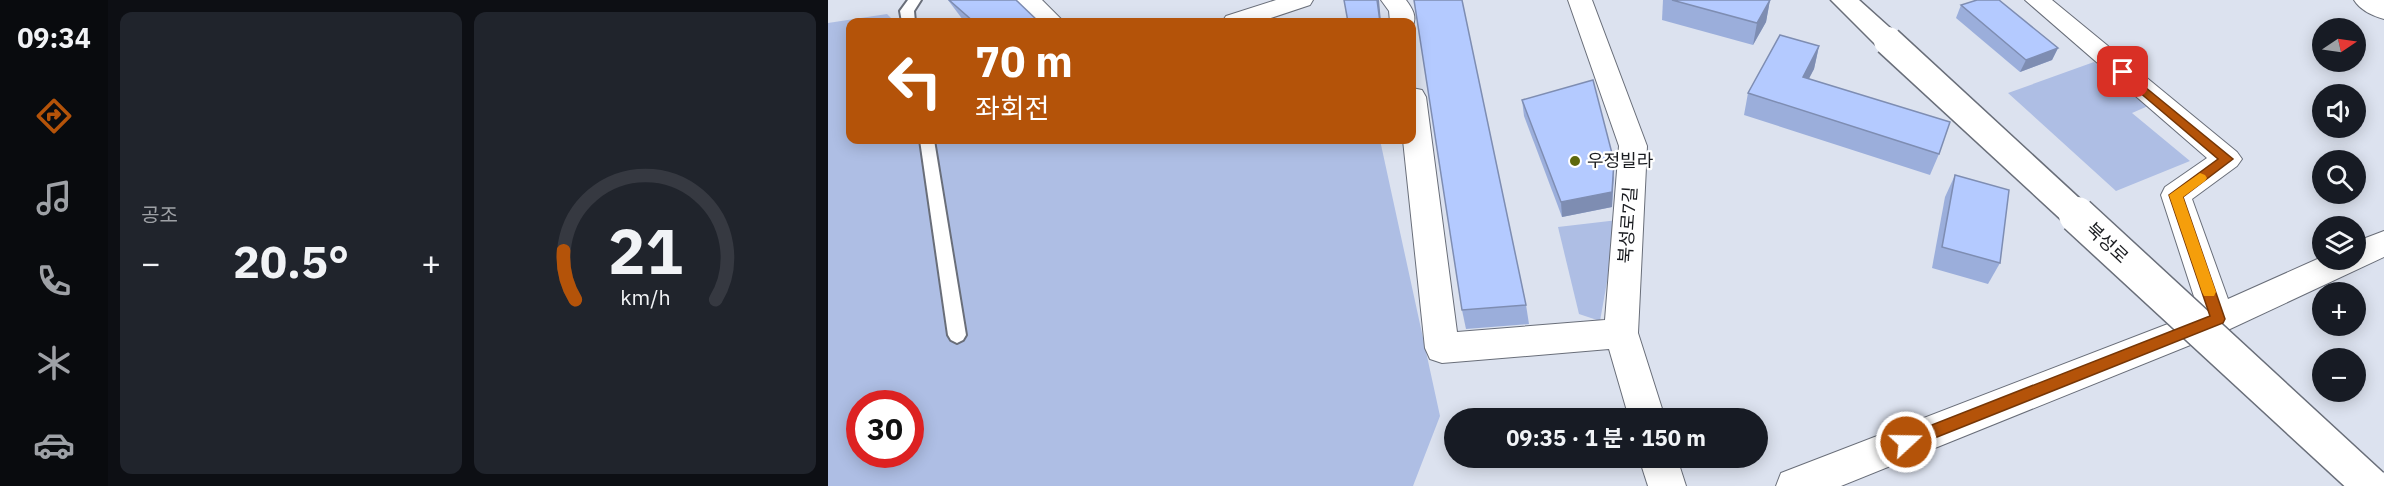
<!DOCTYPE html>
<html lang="ko">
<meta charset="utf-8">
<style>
:root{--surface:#171b24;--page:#20242c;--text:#f1f3f6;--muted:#9ea1a6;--line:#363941;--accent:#b45309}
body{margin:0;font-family:"IBM Plex Sans","Noto Sans KR",sans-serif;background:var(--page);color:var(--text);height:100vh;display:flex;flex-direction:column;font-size:22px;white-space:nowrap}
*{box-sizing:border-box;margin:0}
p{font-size:20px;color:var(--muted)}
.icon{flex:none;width:33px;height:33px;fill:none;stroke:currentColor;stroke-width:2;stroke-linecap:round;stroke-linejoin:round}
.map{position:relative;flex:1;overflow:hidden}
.panel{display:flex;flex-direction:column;gap:12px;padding:12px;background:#0d0f14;width:720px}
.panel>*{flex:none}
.banner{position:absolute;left:18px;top:18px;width:570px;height:126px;border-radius:12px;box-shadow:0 3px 15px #0003;background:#b45309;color:#fff;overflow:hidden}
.needle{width:39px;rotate:77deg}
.fabs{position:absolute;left:1484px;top:18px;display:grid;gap:12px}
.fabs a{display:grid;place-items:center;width:54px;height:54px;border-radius:50%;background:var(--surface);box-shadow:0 3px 15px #0003;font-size:30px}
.speed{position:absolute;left:18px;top:390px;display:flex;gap:12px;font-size:30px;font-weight:700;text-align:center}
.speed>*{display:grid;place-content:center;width:78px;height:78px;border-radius:50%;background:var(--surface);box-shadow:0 3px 15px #0003;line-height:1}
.speed .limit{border:9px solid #d22;background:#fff;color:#111}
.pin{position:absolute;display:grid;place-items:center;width:51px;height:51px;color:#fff;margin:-26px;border-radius:12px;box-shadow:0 3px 9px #0006}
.me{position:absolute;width:66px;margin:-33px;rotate:69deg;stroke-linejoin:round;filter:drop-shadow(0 0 4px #0008)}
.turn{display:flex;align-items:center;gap:21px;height:126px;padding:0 30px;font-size:27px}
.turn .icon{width:78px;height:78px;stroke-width:2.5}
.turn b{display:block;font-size:42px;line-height:51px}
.big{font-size:45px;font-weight:700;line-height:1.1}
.panel .card{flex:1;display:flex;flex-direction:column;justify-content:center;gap:9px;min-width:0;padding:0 21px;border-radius:12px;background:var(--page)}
.panel .dial{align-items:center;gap:0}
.dial svg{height:156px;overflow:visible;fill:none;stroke:var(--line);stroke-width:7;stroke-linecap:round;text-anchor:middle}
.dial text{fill:var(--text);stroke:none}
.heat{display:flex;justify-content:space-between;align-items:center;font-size:33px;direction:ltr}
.panel .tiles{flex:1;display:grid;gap:12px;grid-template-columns:repeat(2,1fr)}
.trip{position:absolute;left:616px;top:408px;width:324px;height:60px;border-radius:30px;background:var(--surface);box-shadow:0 3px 15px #0003;font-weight:700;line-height:60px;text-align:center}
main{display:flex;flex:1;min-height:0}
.dock{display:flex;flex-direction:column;width:108px;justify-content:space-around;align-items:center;background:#090b0e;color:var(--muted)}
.dock .icon{width:42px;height:42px}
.dock .active{color:var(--accent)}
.dock b{font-size:27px;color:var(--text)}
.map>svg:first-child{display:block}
.green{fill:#aebee4;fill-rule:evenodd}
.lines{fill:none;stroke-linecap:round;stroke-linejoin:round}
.service-casing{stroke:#696e79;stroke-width:4}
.minor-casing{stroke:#696e79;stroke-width:2}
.tertiary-casing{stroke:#696e79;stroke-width:3}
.service{fill:#fff;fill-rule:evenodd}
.minor{fill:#fff;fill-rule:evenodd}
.tertiary{fill:#fff;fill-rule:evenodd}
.secondary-bridge-far1-casing{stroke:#696e79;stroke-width:31;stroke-linecap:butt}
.secondary-bridge-casing{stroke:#696e79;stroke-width:39;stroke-linecap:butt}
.secondary-bridge-far1{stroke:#fff;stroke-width:28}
.secondary-bridge{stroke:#fff;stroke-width:36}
.wall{fill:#9baedb}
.shaded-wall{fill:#7e8db2}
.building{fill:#b4caff;stroke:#7e8db2;stroke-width:1.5}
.route{fill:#b45309;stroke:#753606;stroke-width:1.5}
.slow{fill:#f59e0b}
.poi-dot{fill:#5e680c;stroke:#fff;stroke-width:2}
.labels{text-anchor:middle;stroke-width:4.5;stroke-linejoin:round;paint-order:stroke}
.poi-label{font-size:18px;fill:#1a1c20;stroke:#fff;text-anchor:start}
.street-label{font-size:18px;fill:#1a1c20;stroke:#fff}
</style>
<main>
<nav class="dock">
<b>09:34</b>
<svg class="icon active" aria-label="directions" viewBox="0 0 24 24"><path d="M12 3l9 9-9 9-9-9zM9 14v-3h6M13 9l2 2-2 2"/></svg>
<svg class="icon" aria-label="music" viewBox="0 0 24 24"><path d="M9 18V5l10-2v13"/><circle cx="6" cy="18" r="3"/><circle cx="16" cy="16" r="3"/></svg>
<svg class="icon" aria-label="phone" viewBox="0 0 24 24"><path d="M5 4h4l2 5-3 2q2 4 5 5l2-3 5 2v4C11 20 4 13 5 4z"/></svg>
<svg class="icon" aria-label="climate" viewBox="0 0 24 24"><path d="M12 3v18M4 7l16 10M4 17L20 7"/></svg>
<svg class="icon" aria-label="car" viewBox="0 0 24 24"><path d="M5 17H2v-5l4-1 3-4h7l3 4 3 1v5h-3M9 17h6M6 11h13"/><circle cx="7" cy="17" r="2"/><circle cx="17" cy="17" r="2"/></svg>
</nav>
<section class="panel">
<div class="tiles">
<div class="card"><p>공조</p>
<div class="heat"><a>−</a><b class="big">20.5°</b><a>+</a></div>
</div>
<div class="card dial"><svg viewBox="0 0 100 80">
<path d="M14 69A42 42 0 1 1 86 69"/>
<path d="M14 69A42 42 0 0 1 8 44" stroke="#b45309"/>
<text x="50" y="56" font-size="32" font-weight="700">21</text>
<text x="50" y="72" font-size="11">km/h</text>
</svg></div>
</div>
</section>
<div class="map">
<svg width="1556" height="486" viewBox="0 0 1556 486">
<rect width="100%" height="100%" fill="#dce2ef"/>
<g class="green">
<path d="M59,14l8,8h-45v118h530l60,276 -27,70h-585v-463zM32,404h50v50h-50z"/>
<path d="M1266,62l54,44 -16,7 58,48 -74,30 -108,-98z"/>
<path d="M790,220l-18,101 -21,-7 -21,-87z"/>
</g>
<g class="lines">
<defs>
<g id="service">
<path d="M80,0h13l-7,11 1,11h-13l-2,-11z"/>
<path d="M92,140h14l32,195 -3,5 -6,3 -6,-3 -3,-5z"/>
</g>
<g id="minor">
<path d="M188,0h26l22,22h-27z"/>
<path d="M448,0h37l-3,5 -51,17h-37l4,-6z"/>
<path d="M553,0h25c6,8 12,17 6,27v-5h-22l-1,-11z"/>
<path d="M740,0h24l55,146 -9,187 27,85h-36l-20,-69 -167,14 -12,-4 -5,-11 -22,-208h9v-52l10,2 4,7 31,235 148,-12 14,-174z"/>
<path d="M1197,0h27l185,152 5,7 -5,7 -45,33 36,100 94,-42v3h33v-18l29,-11v26l-154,72 -389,157h-65l5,-13 418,-161 -38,-117 4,-8 42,-29z"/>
<path d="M1526,0h30v19c-11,-3 -24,-9 -30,-19z"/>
<path d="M811,458h38l9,28h-38z"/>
</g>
<path id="tertiary" d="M1003,0h28l39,35 3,6 -3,6 -10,3 -10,-3z"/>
</defs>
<use href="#service" class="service-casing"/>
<use href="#minor" class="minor-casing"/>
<use href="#tertiary" class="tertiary-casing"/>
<use href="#service" class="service"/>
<use href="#minor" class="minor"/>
<use href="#tertiary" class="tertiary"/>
<defs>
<path id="secondary-bridge-far1" d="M1060,41l191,176"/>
<path id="secondary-bridge" d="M1249,215l294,271"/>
</defs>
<use href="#secondary-bridge-far1" class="secondary-bridge-far1-casing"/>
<use href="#secondary-bridge" class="secondary-bridge-casing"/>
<use href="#secondary-bridge-far1" class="secondary-bridge-far1"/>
<use href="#secondary-bridge" class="secondary-bridge"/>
</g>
<g class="wall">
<path d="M120,0l91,22h-73l-3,-2z"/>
<path d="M835,0h107l-4,22 -13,23 -91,-25z"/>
<path d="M1133,5l97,43 -6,12 -32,12 -64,-54z"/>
<path d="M991,46l-5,23 -6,10 131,75 -9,21 -186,-60 4,-22z"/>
<path d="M694,100l92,77 -2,30 -50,10 -38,-101z"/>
<path d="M1127,175l45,88 -12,21 -56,-16 13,-71z"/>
<path d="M698,305l3,19 -63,5 -4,-19z"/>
</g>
<g class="shaded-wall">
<path d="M549,0h2l2,22h-1z"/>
<path d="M942,0l-4,22 -13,23 4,-22z"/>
<path d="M991,46l-5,23 -16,31 5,-23z"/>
<path d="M1230,48l-6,12 -32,12 6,-12z"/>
<path d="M786,161l-2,46 -50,10 -1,-15z"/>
</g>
<g class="building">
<path d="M121,0h67l23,22h-65z"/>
<path d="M516,0h33l3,22h-32z"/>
<path d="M586,0h48l64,305 -64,5z"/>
<path d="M844,0h98l-13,23z"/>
<path d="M1149,0h22l59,48 -32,12 -65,-55z"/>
<path d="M952,35l39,11 -16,31 147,45 -11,32 -191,-61z"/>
<path d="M765,80l21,81 -2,31 -51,10 -39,-102z"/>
<path d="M1127,175l54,15 -9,73 -58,-16z"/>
</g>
<path class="route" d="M1295,69l110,90 -50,38 42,122 -2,4 -311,124 -6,2 -5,-2 -3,-5 3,-5 309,-121 -41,-121 49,-36 -99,-84v-5z"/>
<path class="slow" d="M1372,173l5,2 2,3 -2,3 -22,16 33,95 -2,4h-10l-2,-4 -33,-97z"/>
<circle class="poi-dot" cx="747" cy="161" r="6"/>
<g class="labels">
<g class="poi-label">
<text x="759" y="167">우정빌라</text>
</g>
<g class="street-label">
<text transform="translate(800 225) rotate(-86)" y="6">북성로7길</text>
<text transform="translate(1279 243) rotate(43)" y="6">북성로</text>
</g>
</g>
</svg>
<div class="fabs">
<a><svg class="needle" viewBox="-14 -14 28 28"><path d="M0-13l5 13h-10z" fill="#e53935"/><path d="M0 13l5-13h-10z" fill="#9ea1a6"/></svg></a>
<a><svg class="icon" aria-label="sound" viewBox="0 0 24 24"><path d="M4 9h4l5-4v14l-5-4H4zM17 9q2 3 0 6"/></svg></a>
<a><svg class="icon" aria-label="search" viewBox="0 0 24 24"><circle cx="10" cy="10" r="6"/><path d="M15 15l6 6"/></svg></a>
<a><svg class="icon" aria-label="layers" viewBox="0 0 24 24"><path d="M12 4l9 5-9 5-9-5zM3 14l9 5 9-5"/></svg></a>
<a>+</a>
<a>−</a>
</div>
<div class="speed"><div class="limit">30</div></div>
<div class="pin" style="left:1295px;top:72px;background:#d93025"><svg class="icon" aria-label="arrive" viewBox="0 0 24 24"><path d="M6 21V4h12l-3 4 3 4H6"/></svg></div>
<svg class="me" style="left:1078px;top:442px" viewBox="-20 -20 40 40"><circle r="17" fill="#b45309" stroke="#fff" stroke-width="3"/><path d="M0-11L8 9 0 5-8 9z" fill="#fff"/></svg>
<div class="trip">09:35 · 1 분 · 150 m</div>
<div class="banner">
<div class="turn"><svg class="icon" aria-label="left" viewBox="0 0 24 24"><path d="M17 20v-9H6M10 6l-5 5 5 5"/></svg><div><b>70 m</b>좌회전</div></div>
</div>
</div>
</main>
